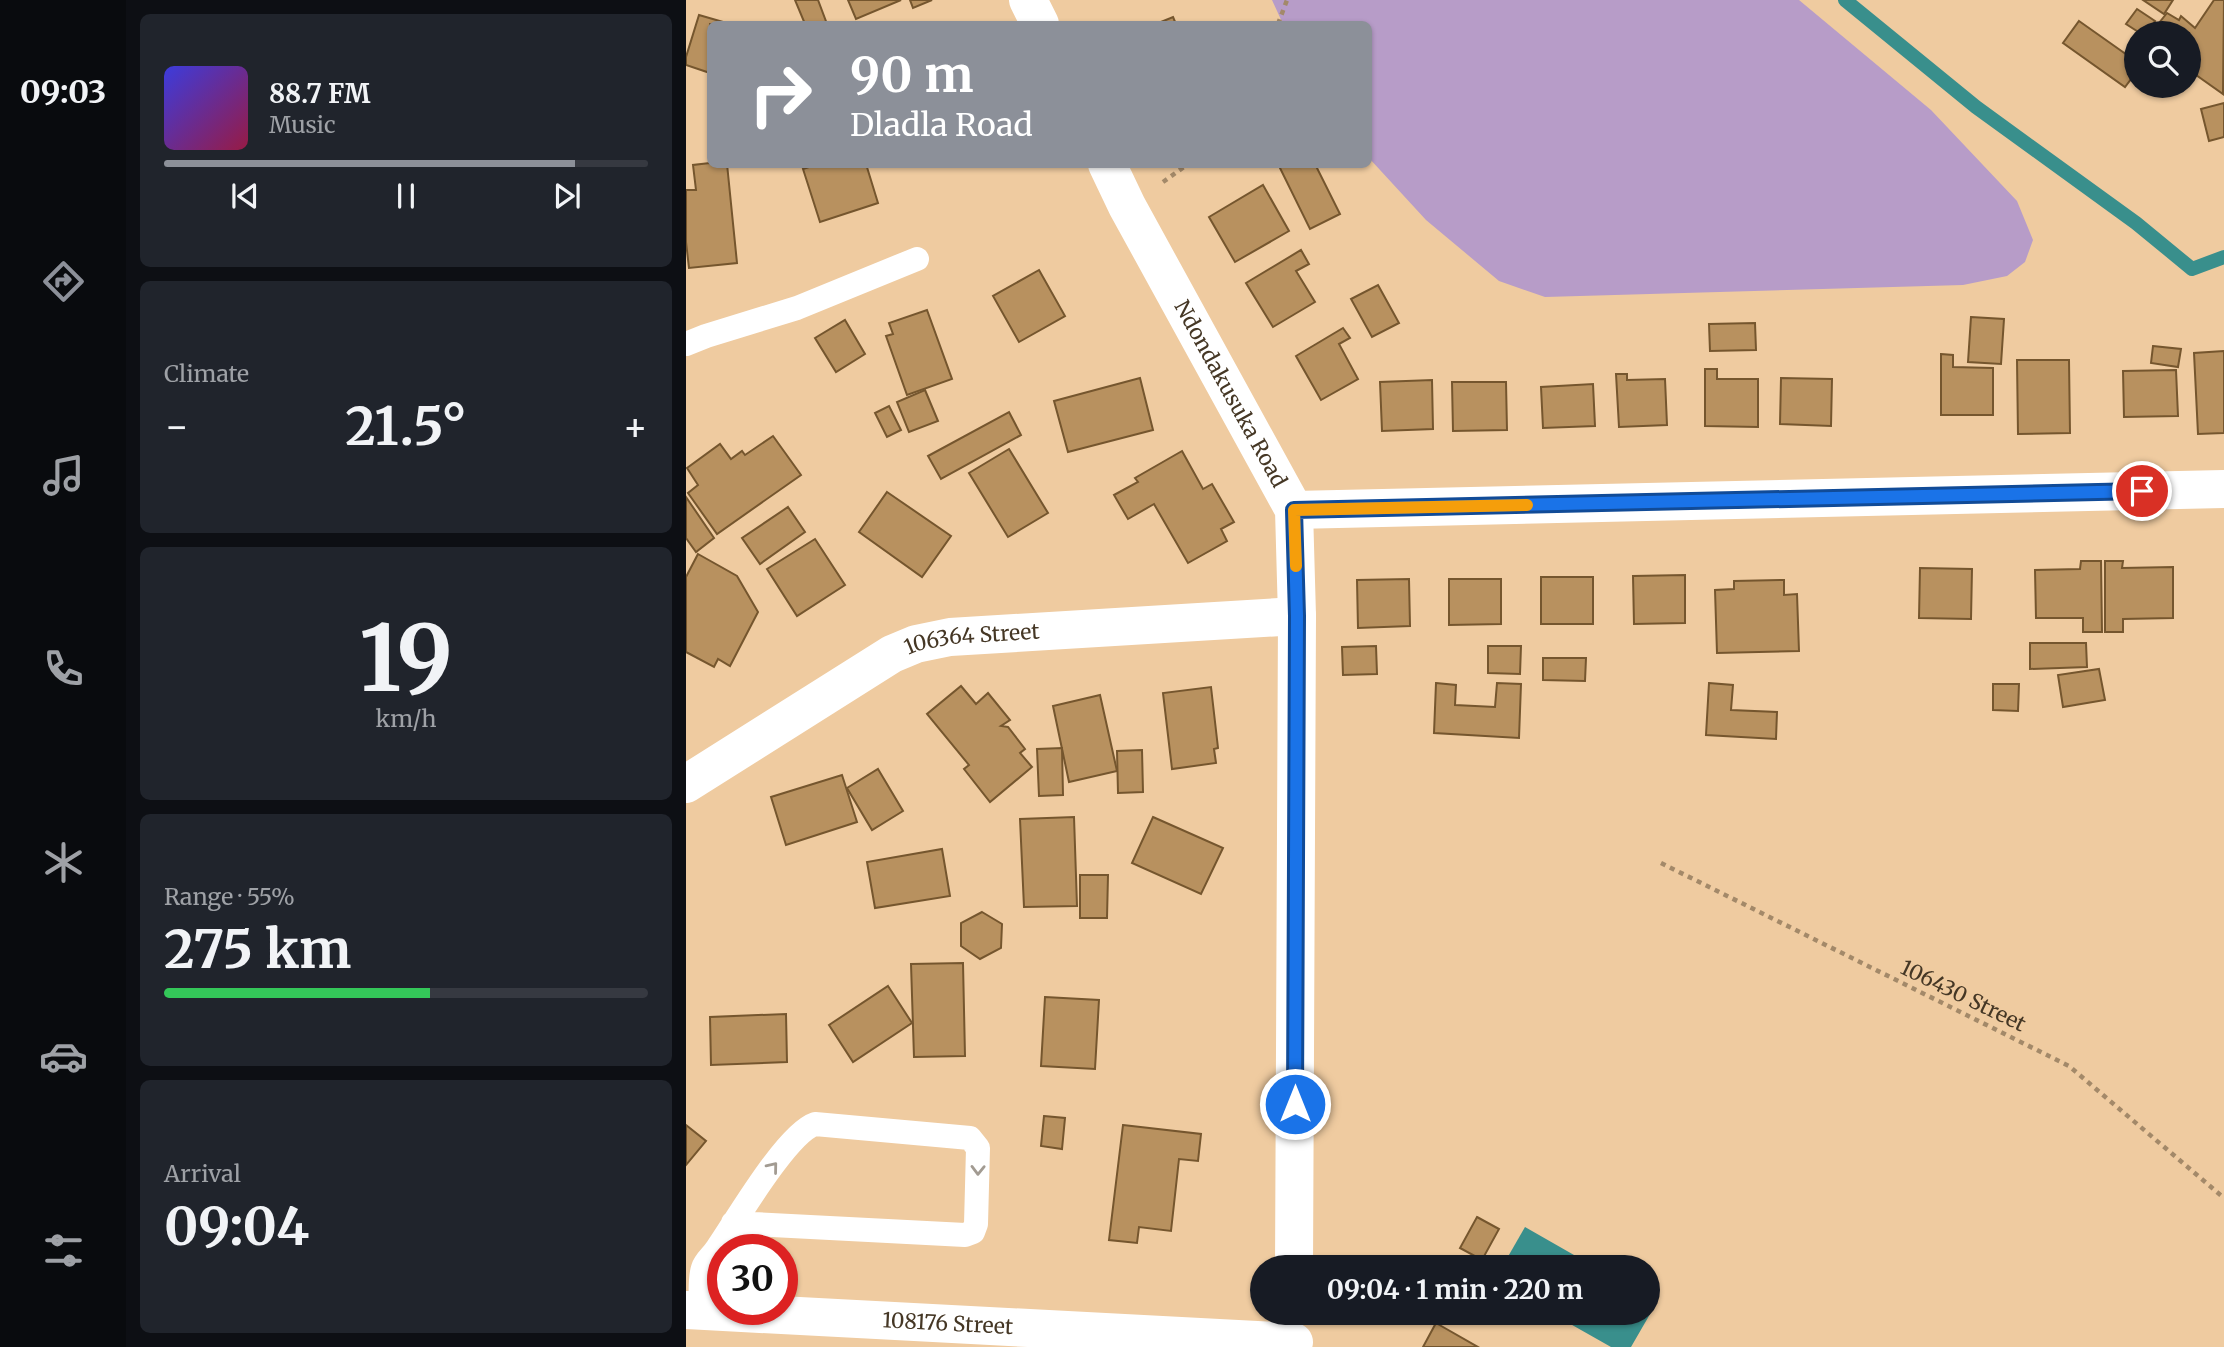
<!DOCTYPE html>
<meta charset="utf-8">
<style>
:root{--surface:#171b24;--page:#20242c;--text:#f1f3f6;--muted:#9ea1a6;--line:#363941;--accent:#8c9099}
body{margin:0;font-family:Merriweather,serif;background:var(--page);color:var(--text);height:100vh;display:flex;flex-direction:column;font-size:26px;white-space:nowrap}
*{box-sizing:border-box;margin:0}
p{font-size:23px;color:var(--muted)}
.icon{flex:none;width:38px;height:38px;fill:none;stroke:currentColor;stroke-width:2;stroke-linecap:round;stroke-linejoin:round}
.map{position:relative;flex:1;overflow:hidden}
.panel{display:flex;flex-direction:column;gap:14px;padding:14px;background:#0d0f14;width:560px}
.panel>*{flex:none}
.banner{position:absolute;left:21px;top:21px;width:665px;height:147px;border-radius:10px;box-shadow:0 2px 5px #0004;background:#8c9099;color:#fff;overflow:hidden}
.fabs{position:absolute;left:1438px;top:21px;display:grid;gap:14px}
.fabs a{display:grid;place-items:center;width:77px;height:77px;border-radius:50%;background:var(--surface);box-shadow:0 2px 5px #0004;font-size:35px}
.speed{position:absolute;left:21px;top:1234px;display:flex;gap:14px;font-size:35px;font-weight:700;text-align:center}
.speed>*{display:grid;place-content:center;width:91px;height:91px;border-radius:50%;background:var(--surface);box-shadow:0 2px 5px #0004;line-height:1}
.speed .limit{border:10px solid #d22;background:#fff;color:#111}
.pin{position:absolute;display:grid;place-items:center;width:60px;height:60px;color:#fff;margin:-30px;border:4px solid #fff;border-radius:50%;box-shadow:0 2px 7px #0007}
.me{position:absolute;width:77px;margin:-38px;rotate:0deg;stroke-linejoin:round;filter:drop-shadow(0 0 5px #0008)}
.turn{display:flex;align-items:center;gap:24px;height:147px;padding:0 28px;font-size:32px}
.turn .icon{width:91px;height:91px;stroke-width:2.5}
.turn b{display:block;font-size:49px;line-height:60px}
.big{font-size:52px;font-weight:700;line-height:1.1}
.panel .tile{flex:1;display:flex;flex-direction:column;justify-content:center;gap:10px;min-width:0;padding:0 24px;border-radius:10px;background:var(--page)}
.panel .dial{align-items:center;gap:0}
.dial b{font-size:91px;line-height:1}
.song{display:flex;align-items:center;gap:21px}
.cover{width:84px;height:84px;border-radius:10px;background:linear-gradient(135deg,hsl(240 70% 55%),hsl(340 70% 35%))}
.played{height:7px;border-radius:4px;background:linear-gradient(90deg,var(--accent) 85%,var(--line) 85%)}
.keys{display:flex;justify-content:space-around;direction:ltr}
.heat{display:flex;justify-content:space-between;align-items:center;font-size:38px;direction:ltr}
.charge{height:10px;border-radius:5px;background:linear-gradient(90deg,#34c759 55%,var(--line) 0)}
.trip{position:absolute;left:564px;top:1255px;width:410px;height:70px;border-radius:35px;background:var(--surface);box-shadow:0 2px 5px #0004;font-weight:700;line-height:70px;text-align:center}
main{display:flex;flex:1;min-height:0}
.dock{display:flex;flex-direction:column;width:126px;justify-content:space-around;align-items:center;background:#090b0e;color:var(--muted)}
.dock .icon{width:49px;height:49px}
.dock .active{color:var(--accent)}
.dock b{font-size:32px;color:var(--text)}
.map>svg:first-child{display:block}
.green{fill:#b79cc8}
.water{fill:#398f8c}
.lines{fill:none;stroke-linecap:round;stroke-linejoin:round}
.stream{stroke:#398f8c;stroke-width:14}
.building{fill:#b8915f;stroke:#75562e;stroke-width:2}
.path{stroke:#a38969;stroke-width:4.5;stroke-dasharray:5 5;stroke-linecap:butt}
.lane{stroke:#fff;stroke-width:24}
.street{stroke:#fff;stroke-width:38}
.oneway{stroke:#a29b92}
.route-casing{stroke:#114b97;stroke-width:18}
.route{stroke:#1a73e8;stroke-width:12}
.slow{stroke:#f59e0b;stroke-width:12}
.labels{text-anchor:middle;stroke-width:5;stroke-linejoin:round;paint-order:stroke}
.street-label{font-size:21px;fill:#453725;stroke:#efcba0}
</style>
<main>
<nav class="dock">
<b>09:03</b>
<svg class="icon active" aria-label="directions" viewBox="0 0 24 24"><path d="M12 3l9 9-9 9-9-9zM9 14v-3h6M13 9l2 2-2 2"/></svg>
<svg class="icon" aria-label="music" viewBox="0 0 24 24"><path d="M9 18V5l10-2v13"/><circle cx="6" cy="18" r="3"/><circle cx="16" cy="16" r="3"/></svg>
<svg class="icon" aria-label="phone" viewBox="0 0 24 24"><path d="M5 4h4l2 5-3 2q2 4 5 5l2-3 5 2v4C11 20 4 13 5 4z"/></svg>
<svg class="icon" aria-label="climate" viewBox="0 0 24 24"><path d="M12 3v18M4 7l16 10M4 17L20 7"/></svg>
<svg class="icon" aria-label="car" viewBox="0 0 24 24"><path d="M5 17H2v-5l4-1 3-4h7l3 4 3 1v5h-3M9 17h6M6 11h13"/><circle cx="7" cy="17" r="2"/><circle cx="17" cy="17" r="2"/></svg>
<svg class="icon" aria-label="filters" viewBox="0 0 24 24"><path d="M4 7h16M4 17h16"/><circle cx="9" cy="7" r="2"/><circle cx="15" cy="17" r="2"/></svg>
</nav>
<section class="panel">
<div class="tile">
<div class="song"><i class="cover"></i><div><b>88.7 FM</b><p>Music</p></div></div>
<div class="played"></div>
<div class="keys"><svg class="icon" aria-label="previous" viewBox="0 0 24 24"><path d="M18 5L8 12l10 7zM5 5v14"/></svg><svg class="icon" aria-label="pause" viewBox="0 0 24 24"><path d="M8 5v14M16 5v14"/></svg><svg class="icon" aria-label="next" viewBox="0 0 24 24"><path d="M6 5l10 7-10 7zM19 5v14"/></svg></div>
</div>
<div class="tile"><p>Climate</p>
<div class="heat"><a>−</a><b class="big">21.5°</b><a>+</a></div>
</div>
<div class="tile dial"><b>19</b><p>km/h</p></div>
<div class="tile"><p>Range · 55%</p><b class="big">275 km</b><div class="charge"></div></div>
<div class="tile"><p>Arrival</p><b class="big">09:04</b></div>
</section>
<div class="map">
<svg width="1538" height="1347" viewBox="0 0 1538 1347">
<rect width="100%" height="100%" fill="#efcba0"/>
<path class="green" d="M586,0h527l132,110 86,91 16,39 -8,22 -18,14 -44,9 -418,12 -46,-16 -73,-61 -57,-62 -1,-134h-85z"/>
<g class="water">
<path d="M839,1227l70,40h-93z"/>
<path d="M961,1296l10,6 -26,45h-20l-60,-34 96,-1z"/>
</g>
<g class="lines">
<path class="stream" d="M1159,0l131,107 160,116 56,46 32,-12"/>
</g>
<g class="building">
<path d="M109,0h23l9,24h-22z"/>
<path d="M162,0h53l-45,19z"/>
<path d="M224,0h22l-19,8z"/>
<path d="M1457,0h30l-9,14z"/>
<path d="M1528,0h10l-1,94 -34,-24v-37h-38l16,-20 12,7 2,-4 14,12z"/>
<path d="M1451,9l18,12 -8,12h-7l-14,-9z"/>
<path d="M13,15l31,9h-20v49l-24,-8v-8z"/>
<path d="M487,17l3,7h-20z"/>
<path d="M1393,21l58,41v9l-12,16 -62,-44z"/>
<path d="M1538,103v34l-15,4 -8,-32z"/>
<path d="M24,163l17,1 10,99 -48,5 -3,-26v-52h10l-3,-25z"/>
<path d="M132,164h48l12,39 -58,19 -17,-53z"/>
<path d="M592,164h37l25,50 -30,15z"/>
<path d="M577,185l26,46 -54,31 -26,-45z"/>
<path d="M615,250l8,14 -13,7 19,31 -42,25 -27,-44z"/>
<path d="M353,270l26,46 -46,26 -26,-46z"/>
<path d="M692,285l21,38 -27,14 -21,-38z"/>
<path d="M241,310l25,69 -45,16 -21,-59 7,-2 -4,-11z"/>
<path d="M1285,317l33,2 -3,45 -33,-2z"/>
<path d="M159,320l20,34 -29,18 -21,-34z"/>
<path d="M1069,323l1,27 -46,1 -1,-27z"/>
<path d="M657,328l7,10 -11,6 19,35 -37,21 -25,-44z"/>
<path d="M1467,346l28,3 -3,18 -27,-4z"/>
<path d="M1538,351v82l-26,1 -4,-81z"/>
<path d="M1255,354l12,1v12l40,1v47h-52z"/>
<path d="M1331,360h52l1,73 -52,1z"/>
<path d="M1019,369h12v10h41v48l-53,-1z"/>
<path d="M1490,370l2,46 -54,1 -1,-46z"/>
<path d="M930,374h11v6l38,-1 2,46 -48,2z"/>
<path d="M454,378l13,52 -85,22 -14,-51z"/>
<path d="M1095,378l51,1 -1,47 -51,-2z"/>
<path d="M746,380l1,49 -51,2 -2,-49z"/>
<path d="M766,382h54l1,48 -54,1z"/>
<path d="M907,384l2,42 -52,2 -2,-41z"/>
<path d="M239,390l13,31 -29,11 -12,-30z"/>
<path d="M203,406l12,24 -14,7 -12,-24z"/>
<path d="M323,412l12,23 -80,44 -13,-23z"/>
<path d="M87,436l28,39 -84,59 -29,-41 10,-8 -11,-17 33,-24 11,15 11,-8 3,4z"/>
<path d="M323,449l39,64 -40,24 -39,-64z"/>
<path d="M496,451l21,38 9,-5 22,38 -13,7 6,12 -39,22 -34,-59 -26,15 -14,-24 24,-13 -3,-4z"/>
<path d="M201,492l64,44 -29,41 -63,-45z"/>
<path d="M0,497l28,41 -18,14 -10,-14z"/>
<path d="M102,507l17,25 -45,32 -18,-26z"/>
<path d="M129,539l30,46 -48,31 -30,-47z"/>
<path d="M12,554l39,22 21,36 -28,54 -12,-7 -4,8 -28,-15v-75z"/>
<path d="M1395,561h20l1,71h-19v-14h-47l-1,-48 45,-1z"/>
<path d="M1419,561h18l-1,7 51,-1v51l-50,1v13h-18z"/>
<path d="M1234,568l52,1 -1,50 -52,-1z"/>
<path d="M999,575v48l-51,1 -1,-48z"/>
<rect x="855" y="577" width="52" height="47"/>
<path d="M723,579l1,47 -52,2 -1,-48z"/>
<path d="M763,579h52v45l-52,1z"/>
<path d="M1098,580v15l13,-1 2,57 -82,2 -2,-63 19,-1v-8z"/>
<path d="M1344,643h56l1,24 -57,2z"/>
<path d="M690,646l1,28 -34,1 -1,-28z"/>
<path d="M802,646h33l-1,28 -32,-1z"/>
<path d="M857,658h43l-1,23 -42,-1z"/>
<path d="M1413,669l6,31 -42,7 -5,-32z"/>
<path d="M750,683l20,2 -1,20 40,2 2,-24 24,1 -2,54 -85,-5z"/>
<path d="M1023,683l24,2 -2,25 46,2 -1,27 -70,-4z"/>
<path d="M1307,684h26l-1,27 -25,-1z"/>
<path d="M275,686l15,18 12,-11 22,27 -9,6 7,1 17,22 -5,4 12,14 -42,35 -26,-33 5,-4 -42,-51z"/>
<path d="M525,687l7,61 -4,1 2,14 -44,6 -9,-76z"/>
<path d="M414,695l17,76 -48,11 -16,-76z"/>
<path d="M376,748l1,47 -24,1 -2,-47z"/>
<path d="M456,750l1,42 -25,1 -1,-42z"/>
<path d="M192,769l25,42 -31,19 -25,-42z"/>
<path d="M156,775l15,47 -71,23 -15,-48z"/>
<path d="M388,817l3,89 -53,1 -4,-88z"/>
<path d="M467,817l70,31 -22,46 -69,-31z"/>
<path d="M256,849l8,47 -75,12 -8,-46z"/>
<path d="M394,875h28l-1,43h-27z"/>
<path d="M296,912l20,12 -1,24 -21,11 -19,-13v-23z"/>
<path d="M277,963l2,93 -51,1 -3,-93z"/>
<path d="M202,986l24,37 -59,39 -24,-37z"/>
<path d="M359,997l54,3 -4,69 -54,-3z"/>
<path d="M100,1014l1,48 -76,3 -1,-48z"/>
<path d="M358,1116l21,2 -3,31 -21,-3z"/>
<path d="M0,1125l20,16 -20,24z"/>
<path d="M437,1125l78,9 -3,27 -19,-2 -8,72 -32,-4 -2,16 -28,-3z"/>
<path d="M791,1217l22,12 -17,31 -22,-12z"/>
<path d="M750,1323l42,24h-55z"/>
</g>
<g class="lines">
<g class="path">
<path d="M592,24l9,-24"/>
<path d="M477,182l25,-18"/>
<path d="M975,863l408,203 155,132"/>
</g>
<g class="lane">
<path d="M0,344l20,-8 91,-28 120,-49"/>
<path d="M15,1311c0,-13 -2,-31 2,-43 2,-7 9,-12 13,-18 19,-27 70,-116 99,-126l155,14 8,10 -2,76 -3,8 -8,3 -232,-12"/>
</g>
<g class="street">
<path d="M342,0l12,24"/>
<path id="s1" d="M421,164l20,42 167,304 3,106 -3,651"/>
<path d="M608,510l930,-21"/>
<path id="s2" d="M0,784l206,-130 24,-10 34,-7 347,-21"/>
<path id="s3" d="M0,1310l608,32"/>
</g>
</g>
<defs><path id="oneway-chevron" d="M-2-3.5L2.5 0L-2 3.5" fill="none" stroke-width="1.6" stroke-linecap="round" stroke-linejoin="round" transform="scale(1.75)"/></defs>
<g class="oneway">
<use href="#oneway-chevron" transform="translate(87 1167) rotate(-51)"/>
<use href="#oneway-chevron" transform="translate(292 1170) rotate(91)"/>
</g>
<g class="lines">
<defs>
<path id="route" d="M609,1104l2,-488 -3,-106 848,-19"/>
</defs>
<use href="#route" class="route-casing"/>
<use href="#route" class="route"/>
<path class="slow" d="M610,566l-2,-56 233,-5"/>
</g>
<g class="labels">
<g class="street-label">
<text dy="7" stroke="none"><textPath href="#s1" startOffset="261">Ndondakusuka Road</textPath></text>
<text dy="7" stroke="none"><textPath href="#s2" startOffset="326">106364 Street</textPath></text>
<text transform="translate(1277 996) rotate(26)" y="7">106430 Street</text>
<text dy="7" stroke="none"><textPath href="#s3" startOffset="262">108176 Street</textPath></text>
</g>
</g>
</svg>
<div class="fabs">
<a><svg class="icon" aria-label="search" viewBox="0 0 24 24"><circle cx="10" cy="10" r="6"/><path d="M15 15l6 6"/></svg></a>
</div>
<div class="speed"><div class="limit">30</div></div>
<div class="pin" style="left:1456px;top:491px;background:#d93025"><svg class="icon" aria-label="arrive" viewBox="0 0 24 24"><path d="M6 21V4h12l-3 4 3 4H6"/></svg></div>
<svg class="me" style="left:609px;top:1104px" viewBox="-20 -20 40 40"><circle r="17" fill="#1a73e8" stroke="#fff" stroke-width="3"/><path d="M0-11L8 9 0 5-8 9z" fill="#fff"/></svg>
<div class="trip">09:04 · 1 min · 220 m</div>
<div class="banner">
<div class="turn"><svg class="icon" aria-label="right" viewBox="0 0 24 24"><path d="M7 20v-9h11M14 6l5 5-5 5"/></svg><div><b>90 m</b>Dladla Road</div></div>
</div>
</div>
</main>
